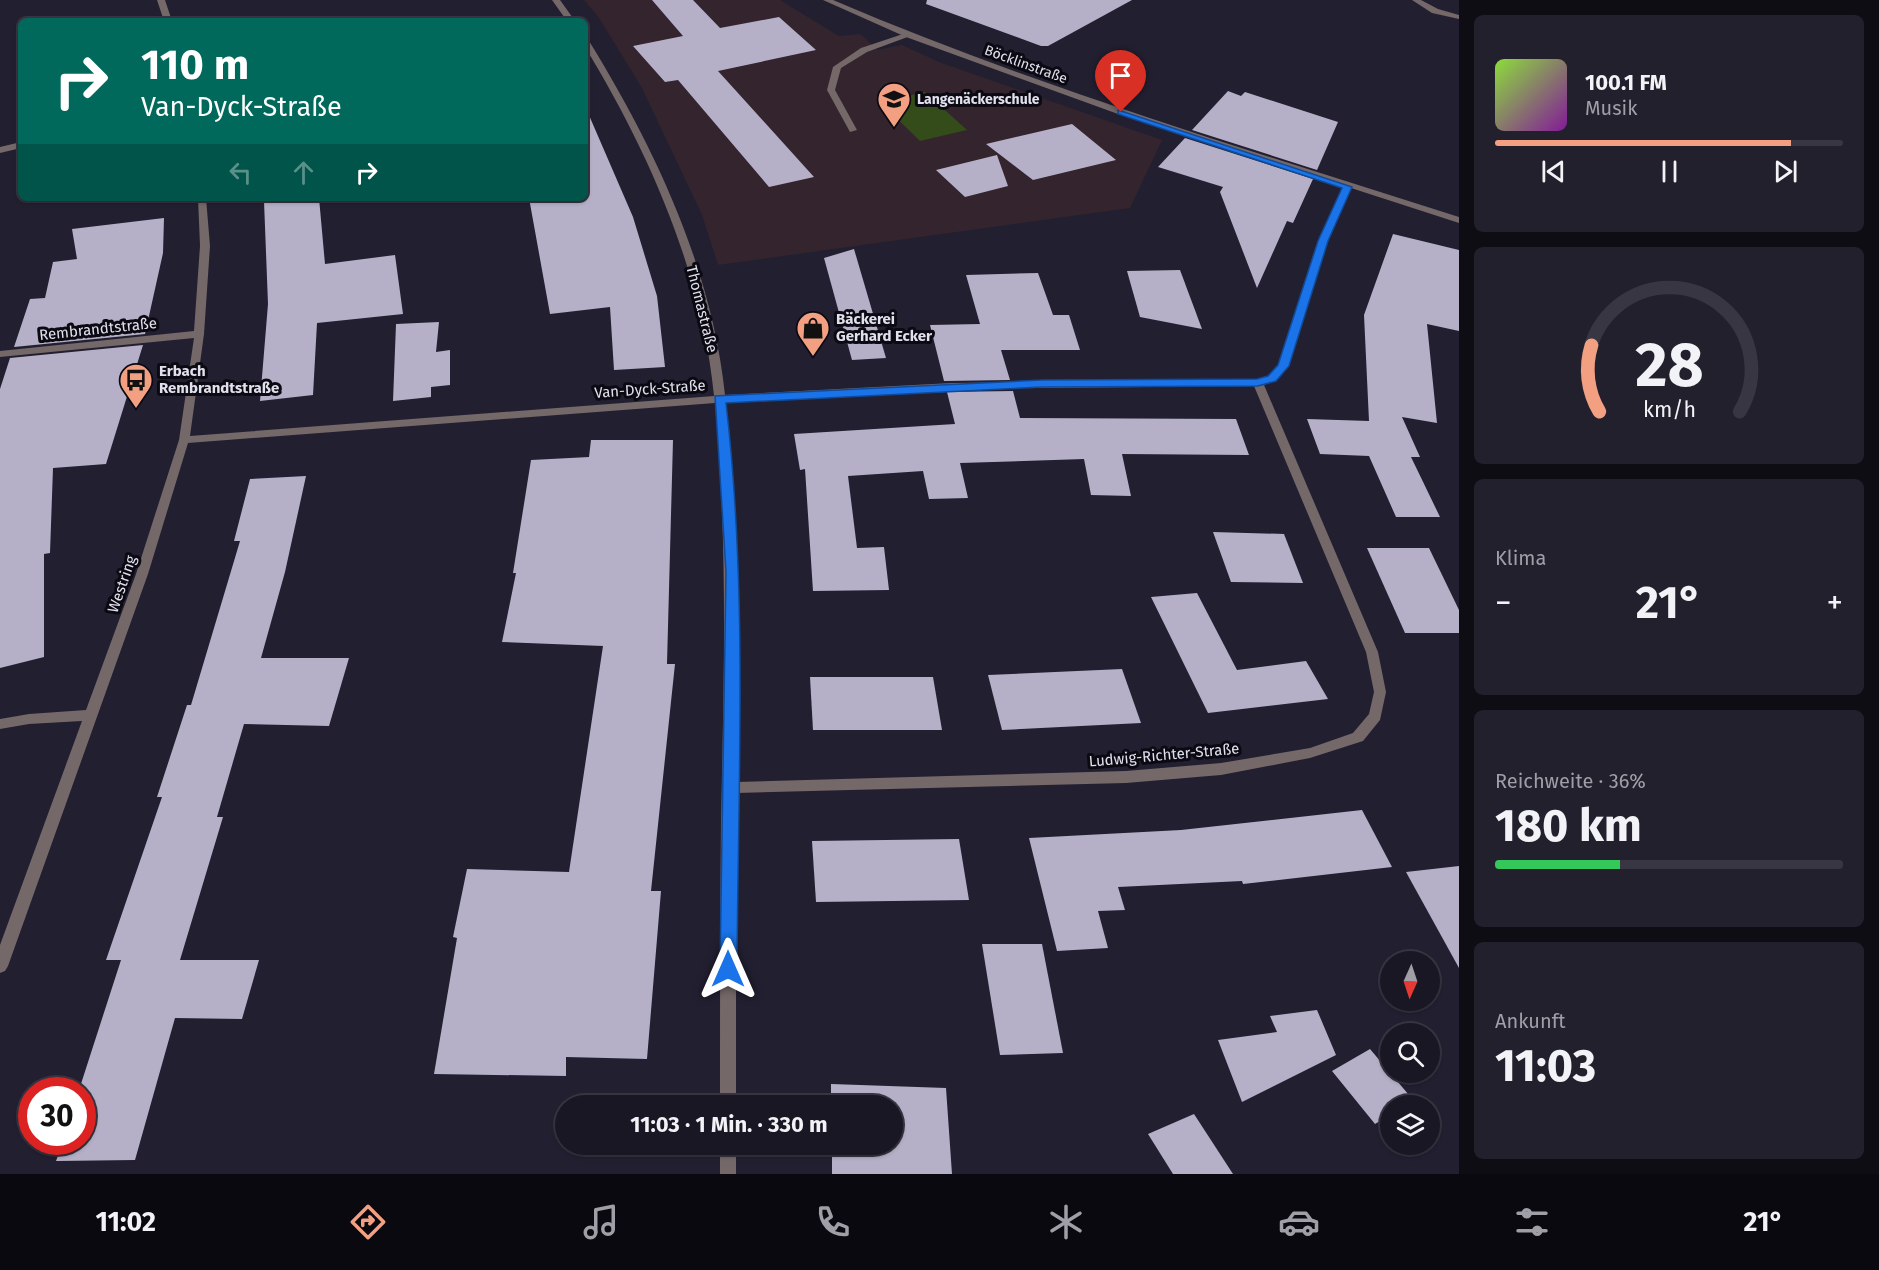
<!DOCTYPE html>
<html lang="de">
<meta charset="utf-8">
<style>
:root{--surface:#1a1725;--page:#23202d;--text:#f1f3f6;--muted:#9f9fa7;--line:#383642;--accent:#f3a082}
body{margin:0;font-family:"Fira Sans",sans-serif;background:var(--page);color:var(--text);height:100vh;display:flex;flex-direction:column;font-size:22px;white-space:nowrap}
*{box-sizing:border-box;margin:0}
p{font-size:20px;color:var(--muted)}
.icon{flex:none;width:33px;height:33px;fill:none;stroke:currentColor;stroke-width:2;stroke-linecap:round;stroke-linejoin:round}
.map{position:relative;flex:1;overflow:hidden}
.details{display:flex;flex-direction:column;gap:15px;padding:15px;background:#0e0d14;width:420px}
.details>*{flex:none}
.hud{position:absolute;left:18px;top:18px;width:570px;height:183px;border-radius:9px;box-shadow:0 2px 4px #0004,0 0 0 2px var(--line);background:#00695c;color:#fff;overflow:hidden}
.needle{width:39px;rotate:183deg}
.buttons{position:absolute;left:1380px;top:951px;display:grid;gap:12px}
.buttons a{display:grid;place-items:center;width:60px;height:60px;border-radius:50%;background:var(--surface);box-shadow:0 2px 4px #0004,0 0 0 2px var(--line);font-size:30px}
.speed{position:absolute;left:18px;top:1077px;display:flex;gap:12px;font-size:30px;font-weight:700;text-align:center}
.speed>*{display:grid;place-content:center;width:78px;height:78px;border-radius:50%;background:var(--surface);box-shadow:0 2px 4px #0004,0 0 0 2px var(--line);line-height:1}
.speed .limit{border:9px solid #d22;background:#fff;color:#111}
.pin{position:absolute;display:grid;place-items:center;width:51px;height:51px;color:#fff;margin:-62px -26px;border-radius:50% 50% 50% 0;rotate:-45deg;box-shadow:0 0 6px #0007}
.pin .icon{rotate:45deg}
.me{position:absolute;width:66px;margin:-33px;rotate:0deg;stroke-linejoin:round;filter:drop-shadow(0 0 4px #0008)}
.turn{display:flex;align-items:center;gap:21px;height:126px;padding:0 24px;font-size:27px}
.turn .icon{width:78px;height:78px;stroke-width:2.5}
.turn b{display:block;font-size:42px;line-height:51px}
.lanes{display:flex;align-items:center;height:57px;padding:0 24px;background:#0003;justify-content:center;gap:30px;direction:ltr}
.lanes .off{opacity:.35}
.big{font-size:45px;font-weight:700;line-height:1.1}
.details .tile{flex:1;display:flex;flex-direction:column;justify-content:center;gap:9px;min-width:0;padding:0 21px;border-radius:9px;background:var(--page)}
.details .dial{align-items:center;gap:0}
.dial svg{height:156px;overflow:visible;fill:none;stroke:var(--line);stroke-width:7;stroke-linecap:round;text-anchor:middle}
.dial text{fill:var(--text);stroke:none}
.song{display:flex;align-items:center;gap:18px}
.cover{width:72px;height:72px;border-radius:9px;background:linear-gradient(135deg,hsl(90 70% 55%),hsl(290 70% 35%))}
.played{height:6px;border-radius:3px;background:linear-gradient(90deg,var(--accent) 85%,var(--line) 85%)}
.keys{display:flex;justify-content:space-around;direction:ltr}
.heat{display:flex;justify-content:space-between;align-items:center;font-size:33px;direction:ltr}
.charge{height:9px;border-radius:4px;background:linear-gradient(90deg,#34c759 36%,var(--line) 0)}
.trip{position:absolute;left:555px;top:1095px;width:348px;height:60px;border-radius:30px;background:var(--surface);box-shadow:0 2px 4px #0004,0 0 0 2px var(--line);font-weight:700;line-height:60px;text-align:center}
.tabs{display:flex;height:96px;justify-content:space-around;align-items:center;background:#0a090f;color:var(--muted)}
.tabs .icon{width:42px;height:42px}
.tabs .active{color:var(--accent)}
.tabs b{font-size:27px;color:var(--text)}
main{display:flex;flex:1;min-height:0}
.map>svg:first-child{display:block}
.education{fill:#33242e}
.green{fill:#344b1a}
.building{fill:#b5b0c7}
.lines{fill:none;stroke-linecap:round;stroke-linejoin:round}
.service{fill:#746869;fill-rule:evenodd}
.minor{fill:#746869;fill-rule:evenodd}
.route{fill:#1a73e8;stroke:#114b97;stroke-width:1.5}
.labels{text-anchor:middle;stroke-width:6;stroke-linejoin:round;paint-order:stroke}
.far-street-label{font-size:14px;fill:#e1e0ed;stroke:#0b0a12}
.far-poi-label{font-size:14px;font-weight:bold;fill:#e1e0ed;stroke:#0b0a12;text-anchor:start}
.street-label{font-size:15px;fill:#e1e0ed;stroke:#0b0a12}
.poi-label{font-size:15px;font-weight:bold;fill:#e1e0ed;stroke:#0b0a12;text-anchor:start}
</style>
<main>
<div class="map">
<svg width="1459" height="1174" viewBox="0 0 1459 1174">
<rect width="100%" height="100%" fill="#221f31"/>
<path class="education" d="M584,0h196l59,36 22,-2 16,16 25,-5 37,17 223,78 -32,68 -412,57 -16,-50 -60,-127 -43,-70z"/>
<path class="green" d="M925,92l42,38 -47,11 -40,-39z"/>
<g class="building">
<path d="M652,0h41l27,28 59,-11 37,33 -98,21 96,106 -45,10 -91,-107 -13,2 -32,-36 50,-10z"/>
<path d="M927,0h205l-84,46h-7l-115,-42z"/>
<path d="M1228,91l13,5 4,-4 93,30 -21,48 -125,-40z"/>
<path d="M585,106l48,111 24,79 8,71 -51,3 -4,-63 -60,7 -21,-116h56z"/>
<path d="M1072,124l44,36 -83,20 -47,-36z"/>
<path d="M1185,138l128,41 -20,44 -6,-2 -30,67 -37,-96 3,-5 -65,-20z"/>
<path d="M997,155l11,31 -43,11 -29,-27z"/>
<path d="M287,198h32l6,66 70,-9 8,59 -86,9 -4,72 -53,6 8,-97 -4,-103z"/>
<path d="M164,218l-1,35 -18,81 -131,13 16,-48 15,-1 8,-36 24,-3 -5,-30z"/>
<path d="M1393,234l66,16v81l-32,-7 10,99 -35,-6 18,40h-9l29,60h-44l-27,-61 -49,-2 -13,-35 62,2 -5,-106z"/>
<path d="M854,249l32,109 -34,2 -28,-102z"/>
<path d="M1180,270l22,59 -62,-12 -13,-46z"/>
<path d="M1038,273l15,42h16l11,35h-79l9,30 -66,1 -14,-56 50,-1 -14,-49z"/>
<path d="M439,322l-3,30 14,-2v35l-19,2v10l-38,4 3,-77z"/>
<path d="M143,345l-37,119 -53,4 -3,85 -6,1v103l-44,11v-279l10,-31z"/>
<path d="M1013,391l7,27 216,1 13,36 -127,-1 9,42 -40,-1 -7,-36 -124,4 8,35 -39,1 -6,-28 -75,5 9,72 27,-1 5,43 -76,1 -8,-122 -5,1 -6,-36 161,-10 -8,-32z"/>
<path d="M591,440h82l-6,224h8l-24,227h10l-14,168 -81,-2v19l-132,-2 23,-136 -4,-1 14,-68 102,3 34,-226 -101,-4 14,-69h-3l18,-113 58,-3z"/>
<path d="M306,476l-21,96 -24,86h88l-20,68 -85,-2 -27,93h6l-43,143h79l-17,59 -67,-1 -40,142 -79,1 7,-19h19v-52h-3l42,-130h-15l56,-163h-5l30,-92h4l49,-164h-6l16,-62z"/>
<path d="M1213,532l71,2 19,49 -72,-1z"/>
<path d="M1367,548h62l30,62v23h-54z"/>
<path d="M1197,593l40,77 69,-9 22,38 -120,14 -57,-116z"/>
<path d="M1122,669l19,54 -139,7 -14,-55z"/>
<path d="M810,677h123l9,53h-129z"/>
<path d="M1362,810l30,57 -149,17 -1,-3 -124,6 7,23 -27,1 10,37 -51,3 -28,-113 152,-8z"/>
<path d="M959,839l10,61 -153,2 -4,-61z"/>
<path d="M1459,866v102l-53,-96z"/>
<path d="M982,944h60l21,109 -63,2z"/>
<path d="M1317,1010l19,45 -94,47 -24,-62 59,-8 -7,-16z"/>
<path d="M1370,1049l44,52 -7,5h-17v9l-15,9 -43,-53z"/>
<path d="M831,1084l115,4 6,86h-120v-30h60v-38h-61z"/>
<path d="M1194,1114l39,60h-60l-25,-40z"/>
</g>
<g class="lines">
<path class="service" d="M906,33l7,2 -46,17 -26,16 -6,22 22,40 -7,2 -23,-42 6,-23 28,-19z"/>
<g class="minor">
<path d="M157,0h8l7,21h-8z"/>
<path d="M552,0h8l15,21h-8z"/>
<path d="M823,0h10c204,87 416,150 626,217v6l-108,-35 -23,53 -40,125 -12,14 -12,5 114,267 8,40 -6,28 -17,21 -53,17 -89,17 -95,8 -390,10v313h-16c0,-96 0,-191 1,-286 3,-141 7,-276 -6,-417l-527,40 -40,131 -140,392 -3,5 -5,2v-28l82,-224 -53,3 -29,5v-10l29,-5 57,-4 50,-136 43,-134 15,-102 -194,19v-6l194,-20 6,-85 -2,-48h8l4,48 -6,88 -14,102 524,-40c-12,-124 -65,-244 -129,-349v-8l4,2c66,107 123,228 136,354l227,-12 305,-3 11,-4 10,-11 40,-124 25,-55 -225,-72 -212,-77zM1254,386l112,266 8,40 -5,22 -16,19 -43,15 -89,15 -95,8 -390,11c2,-127 3,-253 -10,-380l226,-13z"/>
<path d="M1412,0h9l17,9 21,6v4l-27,-6z"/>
<path d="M21,142v6l-21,5v-6z"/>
<rect x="720" y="1144" width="16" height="30"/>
</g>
</g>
<path class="route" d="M1118,110l234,77 -24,54 -39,125 -13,15 -18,5 -216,1 -316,16c22,187 12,378 11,566l-3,6 -6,2 -6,-2 -2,-6 6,-397 -11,-176 327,-16 215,-1 11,-3 10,-11 40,-124 24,-53 -224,-74z"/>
<defs>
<symbol id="school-pin" viewBox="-11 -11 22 30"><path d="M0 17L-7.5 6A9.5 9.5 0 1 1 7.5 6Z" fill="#f3a082" stroke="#0b0a12"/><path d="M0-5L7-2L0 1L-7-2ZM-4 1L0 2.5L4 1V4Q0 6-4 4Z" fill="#111"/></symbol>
<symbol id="shop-pin" viewBox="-11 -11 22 30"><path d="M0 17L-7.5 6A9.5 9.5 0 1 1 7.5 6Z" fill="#f3a082" stroke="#0b0a12"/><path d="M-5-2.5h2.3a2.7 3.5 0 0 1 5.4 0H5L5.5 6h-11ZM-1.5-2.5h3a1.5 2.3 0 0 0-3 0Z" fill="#111"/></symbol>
<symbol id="bus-pin" viewBox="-11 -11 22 30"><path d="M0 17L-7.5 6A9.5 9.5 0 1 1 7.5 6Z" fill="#f3a082" stroke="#0b0a12"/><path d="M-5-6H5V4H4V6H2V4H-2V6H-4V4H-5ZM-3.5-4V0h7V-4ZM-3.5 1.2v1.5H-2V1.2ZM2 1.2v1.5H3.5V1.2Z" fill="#111"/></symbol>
</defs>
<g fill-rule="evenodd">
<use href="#school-pin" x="875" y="80" width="38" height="52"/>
<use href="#shop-pin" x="794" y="309" width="38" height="52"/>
<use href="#bus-pin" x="117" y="361" width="38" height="52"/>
</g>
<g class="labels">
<g class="far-street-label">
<text transform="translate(1026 64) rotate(20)" y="5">Böcklinstraße</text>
</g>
<g class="far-poi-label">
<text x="917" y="104">Langenäckerschule</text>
</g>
<g class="street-label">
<text transform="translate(702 309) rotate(76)" y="5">Thomastraße</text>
<text transform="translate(98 329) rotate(-6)" y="5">Rembrandtstraße</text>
<text transform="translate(650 389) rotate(-4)" y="5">Van-Dyck-Straße</text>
<text transform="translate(122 584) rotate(-71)" y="5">Westring</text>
<text transform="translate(1164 755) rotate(-5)" y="5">Ludwig-Richter-Straße</text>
</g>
<g class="poi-label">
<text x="836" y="324">Bäckerei<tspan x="836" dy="17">Gerhard Ecker</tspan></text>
<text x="159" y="376">Erbach<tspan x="159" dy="17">Rembrandtstraße</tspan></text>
</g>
</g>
</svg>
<div class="buttons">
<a><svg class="needle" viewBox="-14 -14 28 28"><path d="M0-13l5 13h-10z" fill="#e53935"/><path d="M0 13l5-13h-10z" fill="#9f9fa7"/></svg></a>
<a><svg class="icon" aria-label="search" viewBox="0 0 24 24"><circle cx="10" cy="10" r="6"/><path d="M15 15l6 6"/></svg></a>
<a><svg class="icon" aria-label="layers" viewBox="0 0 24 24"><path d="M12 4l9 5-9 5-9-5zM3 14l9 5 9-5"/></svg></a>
</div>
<div class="speed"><div class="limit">30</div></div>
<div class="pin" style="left:1121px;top:112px;background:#d93025"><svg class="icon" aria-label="arrive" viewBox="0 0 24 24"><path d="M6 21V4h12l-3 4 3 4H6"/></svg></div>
<svg class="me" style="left:728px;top:969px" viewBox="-20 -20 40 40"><path d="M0-17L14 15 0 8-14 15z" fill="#1a73e8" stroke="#fff" stroke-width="4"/></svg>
<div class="trip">11:03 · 1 Min. · 330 m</div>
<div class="hud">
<div class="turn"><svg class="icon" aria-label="right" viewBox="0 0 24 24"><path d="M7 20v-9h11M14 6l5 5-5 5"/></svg><div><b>110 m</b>Van-Dyck-Straße</div></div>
<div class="lanes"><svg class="icon off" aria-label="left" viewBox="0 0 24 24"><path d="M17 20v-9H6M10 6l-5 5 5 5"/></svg><svg class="icon off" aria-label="ahead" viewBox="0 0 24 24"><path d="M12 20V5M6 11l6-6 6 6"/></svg><svg class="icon" aria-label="right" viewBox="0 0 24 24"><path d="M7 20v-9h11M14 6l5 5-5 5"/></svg></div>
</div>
</div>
<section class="details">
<div class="tile">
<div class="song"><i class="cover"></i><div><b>100.1 FM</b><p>Musik</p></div></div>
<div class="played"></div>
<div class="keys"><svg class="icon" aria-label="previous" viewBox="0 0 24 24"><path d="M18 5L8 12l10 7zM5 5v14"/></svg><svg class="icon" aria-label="pause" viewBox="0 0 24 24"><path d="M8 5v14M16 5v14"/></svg><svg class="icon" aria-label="next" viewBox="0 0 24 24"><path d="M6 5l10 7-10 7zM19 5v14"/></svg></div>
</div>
<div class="tile dial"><svg viewBox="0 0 100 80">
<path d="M14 69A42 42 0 1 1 86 69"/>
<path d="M14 69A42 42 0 0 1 10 35" stroke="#f3a082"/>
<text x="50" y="56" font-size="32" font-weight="700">28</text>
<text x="50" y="72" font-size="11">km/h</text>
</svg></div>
<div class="tile"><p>Klima</p>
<div class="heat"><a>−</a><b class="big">21°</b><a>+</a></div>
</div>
<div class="tile"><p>Reichweite · 36%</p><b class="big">180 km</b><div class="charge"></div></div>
<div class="tile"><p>Ankunft</p><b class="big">11:03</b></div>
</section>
</main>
<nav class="tabs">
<b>11:02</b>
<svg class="icon active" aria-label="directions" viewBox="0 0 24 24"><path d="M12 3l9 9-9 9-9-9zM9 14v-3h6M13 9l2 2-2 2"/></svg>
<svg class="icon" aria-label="music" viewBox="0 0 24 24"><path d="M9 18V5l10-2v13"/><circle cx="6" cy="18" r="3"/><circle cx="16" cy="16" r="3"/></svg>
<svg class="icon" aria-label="phone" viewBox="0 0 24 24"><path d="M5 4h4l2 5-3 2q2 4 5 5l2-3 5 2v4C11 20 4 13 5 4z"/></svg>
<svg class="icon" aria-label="climate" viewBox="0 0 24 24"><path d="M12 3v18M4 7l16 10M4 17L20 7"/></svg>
<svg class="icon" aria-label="car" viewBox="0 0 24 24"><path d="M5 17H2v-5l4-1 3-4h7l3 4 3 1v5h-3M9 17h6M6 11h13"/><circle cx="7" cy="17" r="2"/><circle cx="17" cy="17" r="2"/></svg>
<svg class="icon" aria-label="filters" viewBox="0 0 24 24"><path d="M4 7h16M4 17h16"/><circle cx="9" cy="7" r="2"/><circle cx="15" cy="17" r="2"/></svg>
<b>21°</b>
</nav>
